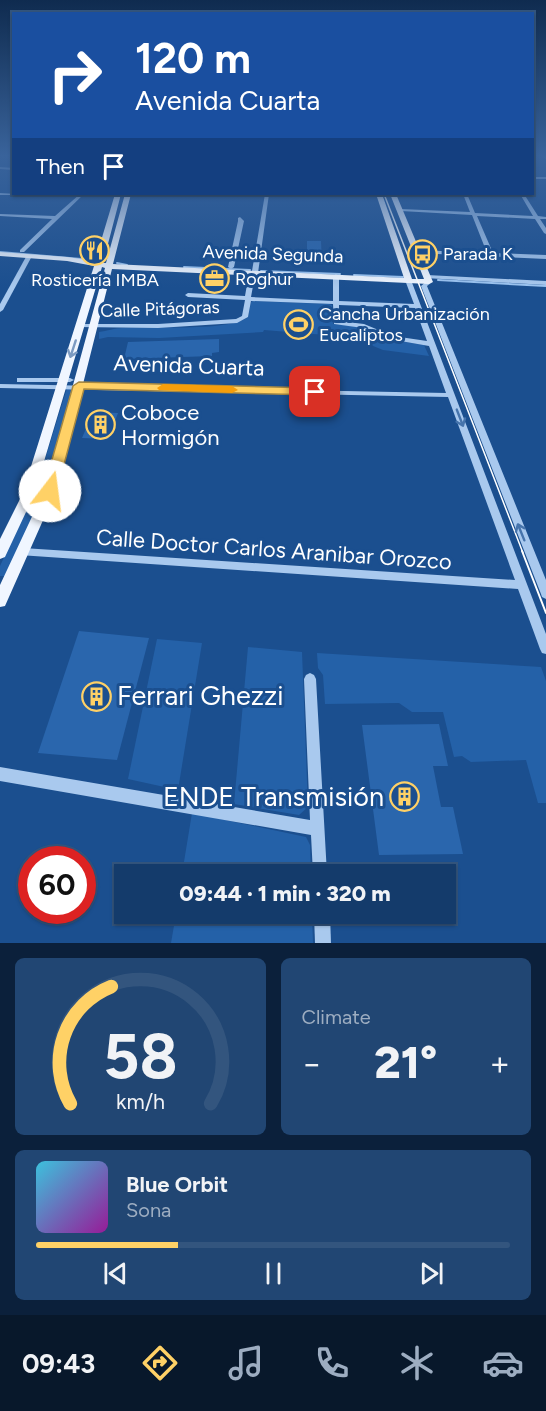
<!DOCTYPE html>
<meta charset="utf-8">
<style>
:root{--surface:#143b6b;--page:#214673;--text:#f1f3f6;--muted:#9dadc1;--line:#33557e;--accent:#ffd166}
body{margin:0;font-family:Figtree,sans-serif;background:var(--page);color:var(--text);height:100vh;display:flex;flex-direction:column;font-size:22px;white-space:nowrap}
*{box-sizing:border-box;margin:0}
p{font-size:20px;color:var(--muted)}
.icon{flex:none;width:33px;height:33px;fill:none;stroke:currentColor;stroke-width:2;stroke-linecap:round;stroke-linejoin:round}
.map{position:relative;height:943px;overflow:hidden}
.panel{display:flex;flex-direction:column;gap:15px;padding:15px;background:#0b203b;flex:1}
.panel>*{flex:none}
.hud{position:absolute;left:12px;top:12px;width:522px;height:183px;border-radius:0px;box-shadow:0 2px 4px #0004,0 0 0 2px var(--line);background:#1a4fa0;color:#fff;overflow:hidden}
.speed{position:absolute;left:18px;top:846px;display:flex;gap:12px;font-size:30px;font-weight:700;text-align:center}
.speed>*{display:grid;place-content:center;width:78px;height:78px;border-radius:50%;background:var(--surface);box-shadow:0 2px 4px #0004,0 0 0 2px var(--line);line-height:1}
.speed .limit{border:9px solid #d22;background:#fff;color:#111}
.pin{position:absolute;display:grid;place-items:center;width:51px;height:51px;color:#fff;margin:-26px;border-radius:12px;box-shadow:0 3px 9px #0006}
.me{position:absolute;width:66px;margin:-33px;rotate:15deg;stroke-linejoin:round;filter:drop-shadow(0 0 4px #0008)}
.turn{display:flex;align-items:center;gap:21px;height:126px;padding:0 24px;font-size:27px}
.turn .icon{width:78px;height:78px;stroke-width:2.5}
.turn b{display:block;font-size:42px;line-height:51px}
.then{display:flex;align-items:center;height:57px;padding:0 24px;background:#0003;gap:12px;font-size:22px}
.big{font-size:45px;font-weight:800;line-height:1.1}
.panel .card{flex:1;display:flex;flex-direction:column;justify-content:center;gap:9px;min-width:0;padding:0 21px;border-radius:9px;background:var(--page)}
.panel .dial{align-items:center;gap:0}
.dial svg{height:156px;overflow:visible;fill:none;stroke:var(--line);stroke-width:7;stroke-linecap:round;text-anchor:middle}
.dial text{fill:var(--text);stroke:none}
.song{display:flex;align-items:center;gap:18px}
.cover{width:72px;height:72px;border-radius:9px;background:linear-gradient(135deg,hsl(190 70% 55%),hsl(300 70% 35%))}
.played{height:6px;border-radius:3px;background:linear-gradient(90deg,var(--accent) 30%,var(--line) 30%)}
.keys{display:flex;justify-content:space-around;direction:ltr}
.heat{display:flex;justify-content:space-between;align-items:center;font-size:33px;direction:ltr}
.panel .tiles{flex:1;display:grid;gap:15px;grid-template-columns:1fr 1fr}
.card:last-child{grid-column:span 2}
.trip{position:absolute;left:114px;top:864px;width:342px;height:60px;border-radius:0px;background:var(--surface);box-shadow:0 2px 4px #0004,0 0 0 2px var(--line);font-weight:800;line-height:60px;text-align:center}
.tab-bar{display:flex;height:96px;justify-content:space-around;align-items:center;background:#08182b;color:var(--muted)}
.tab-bar .icon{width:42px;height:42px}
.tab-bar .current{color:var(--accent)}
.tab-bar b{font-size:27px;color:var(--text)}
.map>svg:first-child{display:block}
.green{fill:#2461a8}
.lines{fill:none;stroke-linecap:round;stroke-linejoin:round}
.stream{stroke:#9cc4f0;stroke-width:2}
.building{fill:#2a66ad}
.minor{fill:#a9c9ee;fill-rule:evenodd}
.major{fill:#f0f6ff;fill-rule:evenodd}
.tram-far1{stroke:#fff;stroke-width:1.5}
.tram{stroke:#fff;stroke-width:2}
.oneway{stroke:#7b9ac1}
.oneway2{stroke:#4674ac}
.route{fill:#ffd166;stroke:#a68842;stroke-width:1.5}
.slow{fill:#f59e0b}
.labels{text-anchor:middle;stroke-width:6;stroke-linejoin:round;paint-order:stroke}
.far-street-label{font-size:18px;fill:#fff;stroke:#1b4f8f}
.far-poi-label{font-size:18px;fill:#fff;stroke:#1b4f8f;text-anchor:start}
.street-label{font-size:22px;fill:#fff;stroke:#1b4f8f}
.poi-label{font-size:22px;fill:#fff;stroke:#1b4f8f;text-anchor:start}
.near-poi-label{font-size:27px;fill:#fff;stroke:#1b4f8f;text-anchor:start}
</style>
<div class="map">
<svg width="546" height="943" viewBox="0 0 546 943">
<rect width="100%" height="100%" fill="#1b4f8f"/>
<g class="green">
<path d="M253,301l76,3 3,1 1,19 30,3 31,13 30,5 5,11 -46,-6 -32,-13 -87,-7 -1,2 -104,6 -51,-1 -9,2v-7c8,-1 16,-4 23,-4 27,-2 107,4 126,-11l3,-15z"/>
<path d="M67,388h5l-26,101 -40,87h-6v-10l36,-77z"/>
<path d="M157,639l45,4 -24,147 -50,-11z"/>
<path d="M248,647l54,5 6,155 -9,8 -65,-11z"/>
<path d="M317,653l224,14 5,14v122h-8l-12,-43 -55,2 -9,-6 -8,1 -11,-45h-31l-13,-9 -74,1 -2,-29 -5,-7z"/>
<path d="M192,813l114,24 4,8 1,29h-129z"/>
<path d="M176,914h136l1,29h-142z"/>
</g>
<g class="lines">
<g class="stream">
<path d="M0,252l93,8"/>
<path d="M117,263l10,2"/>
<path d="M184,267l66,3"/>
<path d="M261,271l79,3"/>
<path d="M354,275l49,2"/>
<path d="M438,280l108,6"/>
</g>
</g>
<g class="building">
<path d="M307,241h14l1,22h-15z"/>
<path d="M219,339v13l-7,1v3l-88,3 4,-17z"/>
<path d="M93,412l25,1 -10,26 -26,-1z"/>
<path d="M79,631l70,7 -32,122 -79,-7z"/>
<path d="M439,724l9,42h-15l8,41h12l10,47 -84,1 -17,-130z"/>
</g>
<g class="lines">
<g class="minor">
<path d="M542,156h4v3z"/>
<path d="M0,167l14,1v2l-14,-1z"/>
<rect x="532" y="177" width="14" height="2"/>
<path d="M0,193l17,1 -2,1h-15z"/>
<path d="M80,194h4l-60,58h-4v-2l32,-31 -52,-3v-2l55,2z"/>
<path d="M89,194h41l-2,1h-37z"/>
<path d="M265,194h4l-11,79 -3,2 -4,22 82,4v-25l3,-2 3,2v25l75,3 -9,-24 3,-2 3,2 135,354v20l-4,-1 -2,-4 -22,-60 -499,-34 -1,-3 1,-3 4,-1 492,32 -67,-183 -448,-9v-4l446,9 -17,-47 -40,-7 -26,-11 -29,-4 -1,-20 -82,-3 -3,16 -11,6 -79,5 -80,-1v-2l2,-1h78l78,-5 6,-3 3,-16 -57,-3 -3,-2 3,-2 57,3 4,-23 3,-2zM339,305l76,3 12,33 -34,-5 -29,-12 -25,-3z"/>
<path d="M356,194h22l4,1 -2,1 -22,-1z"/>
<path d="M463,194h4l8,19 58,3 -13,-22h4l14,22 8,1v2h-6l6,9v6l-2,-1 -9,-14 -58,-3 16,37 53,2v4l-130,-6 -1,-1 3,-2 69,3 -15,-38 -71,-4 -2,-1 2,-1 69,3z"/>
<path d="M240,217l4,4 -10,46 -3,2 -3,-2 10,-46v-3z"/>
<path d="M27,255l5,1 -29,54 -3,2v-8z"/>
<path d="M427,275l119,6v4l-121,-7 -1,-1z"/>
<path d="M427,281l5,1 -5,4 119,294v19l-4,-2 -1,-3 -120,-308z"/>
<path d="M17,378h53l4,2 -4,2h-53z"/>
<path d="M310,673l4,2 2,4 11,195h-14l-2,-39 -311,-54v-14l310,53 -6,-141 2,-4z"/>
<path d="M314,914h16l1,29h-16z"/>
</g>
<path class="major" d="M115,194h6l-18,69h3l19,-69h6l-18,70 291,14 -28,-84h6l30,85h12l-34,-85h6l37,88 -4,2 -317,-15 -56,222 -51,115 -5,1v-22l44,-94 61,-223 -3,-1 -68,228 -29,62 -5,2v-20l22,-44 72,-229 -27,-5 -67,-5v-4l67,5 28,4z"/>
<path class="tram-far1" d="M384,194l139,359"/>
<path class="tram" d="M522,551l24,62"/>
</g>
<defs><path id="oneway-shaft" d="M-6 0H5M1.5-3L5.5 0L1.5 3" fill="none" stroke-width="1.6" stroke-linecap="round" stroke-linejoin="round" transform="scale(1.5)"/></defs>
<use class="oneway" href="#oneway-shaft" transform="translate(73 349) rotate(108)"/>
<g class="oneway2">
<use href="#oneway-shaft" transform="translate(460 418) rotate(69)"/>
<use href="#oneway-shaft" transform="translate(521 532) rotate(-112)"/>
</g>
<linearGradient id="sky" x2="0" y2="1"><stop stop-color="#0f2b4f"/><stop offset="0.54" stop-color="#39639b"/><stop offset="1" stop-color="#39639b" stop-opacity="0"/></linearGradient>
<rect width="546" height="288" fill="url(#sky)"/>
<path class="route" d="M79,382l236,6 6,4 -6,3 -231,-6 -27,102 -7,5 -7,-5 30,-105z"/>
<path class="slow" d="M163,384l69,2 6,4 -6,3 -73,-3 -2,-2z"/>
<defs>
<symbol id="restaurant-ring" viewBox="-11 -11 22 22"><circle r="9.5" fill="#1b4f8f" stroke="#ffd166" stroke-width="1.5"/><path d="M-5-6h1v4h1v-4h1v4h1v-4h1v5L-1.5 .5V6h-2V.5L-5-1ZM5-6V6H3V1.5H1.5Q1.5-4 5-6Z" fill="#ffd166"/></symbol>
<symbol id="bus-ring" viewBox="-11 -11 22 22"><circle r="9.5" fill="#1b4f8f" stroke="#ffd166" stroke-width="1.5"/><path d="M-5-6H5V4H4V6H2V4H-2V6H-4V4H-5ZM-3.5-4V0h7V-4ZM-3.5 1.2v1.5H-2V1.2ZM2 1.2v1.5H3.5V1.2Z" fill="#ffd166"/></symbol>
<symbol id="office-ring" viewBox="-11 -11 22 22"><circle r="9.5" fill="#1b4f8f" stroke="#ffd166" stroke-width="1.5"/><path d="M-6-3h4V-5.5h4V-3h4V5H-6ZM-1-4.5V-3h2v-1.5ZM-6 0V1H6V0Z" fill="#ffd166"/></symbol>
<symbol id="stadium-ring" viewBox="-11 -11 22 22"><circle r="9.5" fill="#1b4f8f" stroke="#ffd166" stroke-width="1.5"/><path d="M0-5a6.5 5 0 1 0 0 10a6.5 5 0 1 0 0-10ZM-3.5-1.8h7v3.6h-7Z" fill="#ffd166"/></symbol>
<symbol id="building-ring" viewBox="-11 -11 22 22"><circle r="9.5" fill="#1b4f8f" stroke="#ffd166" stroke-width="1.5"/><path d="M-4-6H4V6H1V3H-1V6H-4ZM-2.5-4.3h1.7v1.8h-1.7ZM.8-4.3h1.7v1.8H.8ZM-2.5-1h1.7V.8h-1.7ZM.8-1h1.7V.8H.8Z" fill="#ffd166"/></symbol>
</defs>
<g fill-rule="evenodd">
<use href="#restaurant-ring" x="78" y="234" width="33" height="33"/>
<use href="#bus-ring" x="406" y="238" width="33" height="33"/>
<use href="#office-ring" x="198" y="262" width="33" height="33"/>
<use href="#stadium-ring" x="282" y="308" width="33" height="33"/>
<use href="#building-ring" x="84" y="408" width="33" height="33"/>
<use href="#building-ring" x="80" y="680" width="33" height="33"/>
<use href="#building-ring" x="388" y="780" width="33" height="33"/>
</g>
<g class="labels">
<g class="far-street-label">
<text transform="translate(273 254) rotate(2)" y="6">Avenida Segunda</text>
<text transform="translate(160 309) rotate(-2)" y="6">Calle Pitágoras</text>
</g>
<g class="far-poi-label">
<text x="443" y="260">Parada K</text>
<text x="235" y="285">Roghur</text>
<text x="95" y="286" text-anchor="middle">Rosticería IMBA</text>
<text x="319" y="320">Cancha Urbanización<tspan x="319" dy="21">Eucaliptos</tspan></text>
</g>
<g class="street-label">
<text transform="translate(189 365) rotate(2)" y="8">Avenida Cuarta</text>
<text transform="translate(274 549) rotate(4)" y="8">Calle Doctor Carlos Aranibar Orozco</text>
</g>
<g class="poi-label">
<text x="121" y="420">Coboce<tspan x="121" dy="25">Hormigón</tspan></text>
</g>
<g class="near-poi-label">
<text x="117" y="705">Ferrari Ghezzi</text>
<text x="384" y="806" text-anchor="end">ENDE Transmisión</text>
</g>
</g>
</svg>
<div class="speed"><div class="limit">60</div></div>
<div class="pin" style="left:315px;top:392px;background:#d93025"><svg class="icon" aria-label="arrive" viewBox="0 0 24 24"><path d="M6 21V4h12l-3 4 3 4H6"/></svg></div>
<svg class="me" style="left:50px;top:491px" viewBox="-20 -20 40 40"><circle r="19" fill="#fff"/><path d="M0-13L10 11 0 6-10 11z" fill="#ffd166"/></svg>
<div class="trip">09:44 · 1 min · 320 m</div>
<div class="hud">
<div class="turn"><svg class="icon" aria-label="right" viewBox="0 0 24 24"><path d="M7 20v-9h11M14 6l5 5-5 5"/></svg><div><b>120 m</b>Avenida Cuarta</div></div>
<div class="then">Then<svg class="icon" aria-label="arrive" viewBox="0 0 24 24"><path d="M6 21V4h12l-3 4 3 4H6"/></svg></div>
</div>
</div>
<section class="panel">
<div class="tiles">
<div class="card dial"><svg viewBox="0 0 100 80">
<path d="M14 69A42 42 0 1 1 86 69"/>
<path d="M14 69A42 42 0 0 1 35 9" stroke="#ffd166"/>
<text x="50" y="56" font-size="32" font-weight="700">58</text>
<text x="50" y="72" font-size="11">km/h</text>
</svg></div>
<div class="card"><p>Climate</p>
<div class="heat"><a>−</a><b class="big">21°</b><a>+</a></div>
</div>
<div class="card">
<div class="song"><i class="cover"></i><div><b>Blue Orbit</b><p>Sona</p></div></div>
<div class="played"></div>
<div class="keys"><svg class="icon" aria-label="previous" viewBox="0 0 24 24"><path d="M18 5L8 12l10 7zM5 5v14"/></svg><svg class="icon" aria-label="pause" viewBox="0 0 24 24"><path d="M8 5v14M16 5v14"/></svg><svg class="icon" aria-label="next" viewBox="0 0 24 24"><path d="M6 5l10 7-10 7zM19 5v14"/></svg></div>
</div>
</div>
</section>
<nav class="tab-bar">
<b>09:43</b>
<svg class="icon current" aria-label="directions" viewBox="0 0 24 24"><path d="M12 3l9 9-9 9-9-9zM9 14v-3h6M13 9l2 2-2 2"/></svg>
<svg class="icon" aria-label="music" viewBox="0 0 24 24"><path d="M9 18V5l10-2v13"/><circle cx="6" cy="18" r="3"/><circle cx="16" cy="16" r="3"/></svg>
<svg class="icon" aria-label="phone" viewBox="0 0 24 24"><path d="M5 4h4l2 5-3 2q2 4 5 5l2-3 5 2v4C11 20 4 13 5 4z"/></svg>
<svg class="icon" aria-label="climate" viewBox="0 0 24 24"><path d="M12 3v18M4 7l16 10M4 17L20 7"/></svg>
<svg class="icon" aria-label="car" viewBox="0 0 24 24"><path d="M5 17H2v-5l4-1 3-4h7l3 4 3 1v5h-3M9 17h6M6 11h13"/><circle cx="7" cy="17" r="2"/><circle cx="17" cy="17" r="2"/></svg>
</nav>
